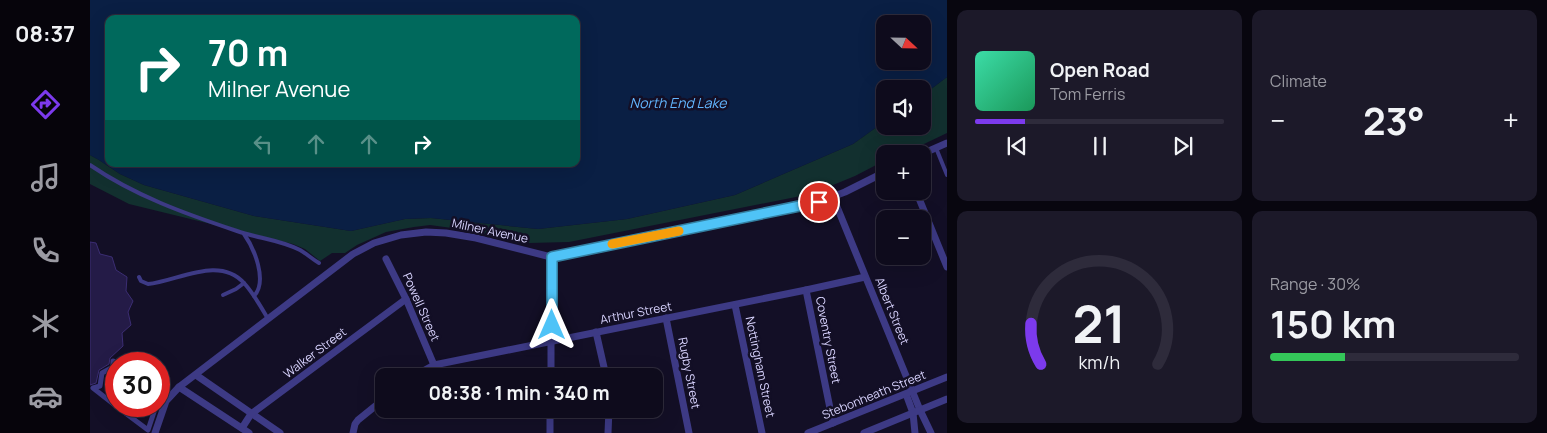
<!DOCTYPE html>
<meta charset="utf-8">
<style>
:root{--surface:#0e0b1c;--page:#1c1929;--text:#f1f3f6;--muted:#9b9ba3;--line:#2e2b3b;--accent:#7c3aed}
body{margin:0;font-family:Manrope,sans-serif;background:var(--page);color:var(--text);height:100vh;display:flex;flex-direction:column;font-size:19px;white-space:nowrap}
*{box-sizing:border-box;margin:0}
p{font-size:16px;color:var(--muted)}
.icon{flex:none;width:28px;height:28px;fill:none;stroke:currentColor;stroke-width:2;stroke-linecap:round;stroke-linejoin:round}
.map{position:relative;flex:1;overflow:hidden}
.side{display:flex;flex-direction:column;gap:10px;padding:10px;background:#08060f;width:600px}
.side>*{flex:none}
.top-card{position:absolute;left:15px;top:15px;width:475px;height:152px;border-radius:10px;box-shadow:0 5px 20px #0002,0 0 0 1px var(--line);background:#00695c;color:#fff;overflow:hidden}
.needle{width:32px;rotate:112deg}
.controls{position:absolute;left:786px;top:15px;display:grid;gap:10px}
.controls a{display:grid;place-items:center;width:55px;height:55px;border-radius:10px;background:var(--surface);box-shadow:0 5px 20px #0002,0 0 0 1px var(--line);font-size:25px}
.speed{position:absolute;left:15px;top:352px;display:flex;gap:10px;font-size:25px;font-weight:700;text-align:center}
.speed>*{display:grid;place-content:center;width:65px;height:65px;border-radius:50%;background:var(--surface);box-shadow:0 5px 20px #0002,0 0 0 1px var(--line);line-height:1}
.speed .limit{border:8px solid #d22;background:#fff;color:#111}
.pin{position:absolute;display:grid;place-items:center;width:42px;height:42px;color:#fff;margin:-21px;border:2px solid #fff;border-radius:50%;box-shadow:0 1px 5px #0007}
.me{position:absolute;width:55px;margin:-28px;rotate:0deg;stroke-linejoin:round;filter:drop-shadow(0 0 4px #0008)}
.turn{display:flex;align-items:center;gap:18px;height:105px;padding:0 20px;font-size:22px}
.turn .icon{width:65px;height:65px;stroke-width:2.5}
.turn b{display:block;font-size:35px;line-height:42px}
.lanes{display:flex;align-items:center;height:48px;padding:0 20px;background:#0003;justify-content:center;gap:25px;direction:ltr}
.lanes .off{opacity:.35}
.big{font-size:38px;font-weight:700;line-height:1.1}
.side .widget{flex:1;display:flex;flex-direction:column;justify-content:center;gap:8px;min-width:0;padding:0 18px;border-radius:10px;background:var(--page)}
.side .dial{align-items:center;gap:0}
.dial svg{height:130px;overflow:visible;fill:none;stroke:var(--line);stroke-width:7;stroke-linecap:round;text-anchor:middle}
.dial text{fill:var(--text);stroke:none}
.song{display:flex;align-items:center;gap:15px}
.cover{width:60px;height:60px;border-radius:8px;background:linear-gradient(135deg,hsl(160 70% 55%),hsl(150 70% 35%))}
.played{height:5px;border-radius:2px;background:linear-gradient(90deg,var(--accent) 20%,var(--line) 20%)}
.keys{display:flex;justify-content:space-around;direction:ltr}
.heat{display:flex;justify-content:space-between;align-items:center;font-size:28px;direction:ltr}
.charge{height:8px;border-radius:4px;background:linear-gradient(90deg,#34c759 30%,var(--line) 0)}
.side .tiles{flex:1;display:grid;gap:10px;grid-template-columns:repeat(2,1fr)}
.trip{position:absolute;left:285px;top:368px;width:288px;height:50px;border-radius:10px;background:var(--surface);box-shadow:0 5px 20px #0002,0 0 0 1px var(--line);font-weight:700;line-height:50px;text-align:center}
main{display:flex;flex:1;min-height:0}
.tab-bar{display:flex;flex-direction:column;width:90px;justify-content:space-around;align-items:center;background:#06040b;color:var(--muted)}
.tab-bar .icon{width:35px;height:35px}
.tab-bar .on{color:var(--accent)}
.tab-bar b{font-size:22px;color:var(--text)}
.map>svg:first-child{display:block}
.green{fill:#12302f}
.water{fill:#0a1f44;fill-rule:evenodd}
.building{fill:#241b47;stroke:#3b2d73}
.lines{fill:none;stroke-linecap:round;stroke-linejoin:round}
.service{stroke:#3d3a85;stroke-width:4}
.pedestrian{stroke:#3d3a85;stroke-width:5}
.minor{stroke:#3d3a85;stroke-width:7}
.route-casing{stroke:#337fa1;stroke-width:12}
.route{stroke:#4fc3f7;stroke-width:9}
.slow{stroke:#f59e0b;stroke-width:9}
.labels{text-anchor:middle;stroke-width:5;stroke-linejoin:round;paint-order:stroke}
.street-label{font-size:12px;fill:#d9d4ff;stroke:#130f26}
.water-label{font-size:14px;font-style:italic;fill:#62b6ff;stroke:#130f26}
</style>
<main>
<nav class="tab-bar">
<b>08:37</b>
<svg class="icon on" aria-label="directions" viewBox="0 0 24 24"><path d="M12 3l9 9-9 9-9-9zM9 14v-3h6M13 9l2 2-2 2"/></svg>
<svg class="icon" aria-label="music" viewBox="0 0 24 24"><path d="M9 18V5l10-2v13"/><circle cx="6" cy="18" r="3"/><circle cx="16" cy="16" r="3"/></svg>
<svg class="icon" aria-label="phone" viewBox="0 0 24 24"><path d="M5 4h4l2 5-3 2q2 4 5 5l2-3 5 2v4C11 20 4 13 5 4z"/></svg>
<svg class="icon" aria-label="climate" viewBox="0 0 24 24"><path d="M12 3v18M4 7l16 10M4 17L20 7"/></svg>
<svg class="icon" aria-label="car" viewBox="0 0 24 24"><path d="M5 17H2v-5l4-1 3-4h7l3 4 3 1v5h-3M9 17h6M6 11h13"/><circle cx="7" cy="17" r="2"/><circle cx="17" cy="17" r="2"/></svg>
</nav>
<div class="map">
<svg width="857" height="433" viewBox="0 0 857 433">
<rect width="100%" height="100%" fill="#130f26"/>
<path class="green" d="M857,77v56l-44,21h-18v9h-5l-25,13 -44,18 -242,48 -40,1 -70,-14 -29,-4 -16,2 -28,5 -29,13 -12,8h-13l-12,8 -15,-12 -12,-5 -164,-40 -39,-20v-29l9,5 21,14 24,11 110,31 97,15 54,-12 26,-1 107,11 89,-10 108,-24 118,-51 32,-23v5h37l1,-31z"/>
<path class="water" d="M0,0h857v77l-24,18 -1,-6h-37v32l-32,23 -118,51 -108,24 -89,10 -107,-11 -26,1 -54,12 -97,-15 -110,-31 -24,-11 -21,-14 -9,-5zM19,19h467v145h-467zM795,24h37v37h-37z"/>
<path class="building" d="M0,242l6,1 4,11 12,3 4,13 11,7 -1,14 7,10 -5,11 3,13 -9,8 1,13 -13,12 -1,6 -10,6 -3,13 -6,2z"/>
<g class="lines">
<g class="service">
<path d="M846,148l11,27"/>
<path d="M0,165c45,31 96,49 147,66 20,7 44,9 63,19 7,4 12,9 19,13"/>
<path d="M154,234c10,14 24,47 10,62"/>
<path d="M49,277l2,4 7,3c30,-3 71,-29 96,-1 10,11 17,24 24,36"/>
<path d="M133,295l13,-6 8,-6"/>
</g>
<g class="pedestrian">
<path d="M69,388l5,4 -5,10"/>
<path d="M26,406l-23,-18 7,-2 2,-13 11,-6v-6l5,3"/>
<path d="M26,406l32,24 8,-24"/>
</g>
<g class="minor">
<path d="M832,154l25,-11"/>
<path d="M826,191l31,76"/>
<path d="M743,197l87,213 11,23"/>
<path d="M296,259l20,40 28,66"/>
<path d="M716,290l27,133"/>
<path d="M645,305l27,128"/>
<path d="M576,318l23,115"/>
<path d="M506,332l10,44"/>
<path d="M106,375l84,58"/>
<path d="M324,376l20,-11 372,-75 59,-13"/>
<path d="M461,376v-119"/>
<path d="M89,387l70,46"/>
<path d="M816,394l7,19 2,20"/>
<path d="M152,428l9,-14 155,-115"/>
<path d="M65,433l11,-32 13,-14 174,-133 21,-11 27,-8 25,-3 20,1 30,5 75,19 268,-55 26,-10 40,-20"/>
<path d="M263,433l2,-9 3,-4 26,-21"/>
<path d="M460,433v-24"/>
<path d="M518,433l1,-24"/>
<path d="M718,433l139,-56"/>
<path d="M774,433l83,-34"/>
</g>
</g>
<g class="lines">
<defs>
<path id="route" d="M462,325v-68l267,-55"/>
</defs>
<use href="#route" class="route-casing"/>
<use href="#route" class="route"/>
<path class="slow" d="M522,244l67,-13"/>
</g>
<g class="labels">
<g class="street-label">
<text transform="translate(400 231) rotate(12)" y="4">Milner Avenue</text>
<text transform="translate(331 307) rotate(66)" y="4">Powell Street</text>
<text transform="translate(802 311) rotate(68)" y="4">Albert Street</text>
<text transform="translate(546 313) rotate(-11)" y="4">Arthur Street</text>
<text transform="translate(738 340) rotate(79)" y="4">Coventry Street</text>
<text transform="translate(225 353) rotate(-37)" y="4">Walker Street</text>
<text transform="translate(670 367) rotate(78)" y="4">Nottingham Street</text>
<text transform="translate(599 373) rotate(79)" y="4">Rugby Street</text>
<text transform="translate(784 395) rotate(-22)" y="4">Stebonheath Street</text>
</g>
<g class="water-label">
<text x="588" y="108">North End Lake</text>
</g>
</g>
</svg>
<div class="controls">
<a><svg class="needle" viewBox="-14 -14 28 28"><path d="M0-13l5 13h-10z" fill="#e53935"/><path d="M0 13l5-13h-10z" fill="#9b9ba3"/></svg></a>
<a><svg class="icon" aria-label="sound" viewBox="0 0 24 24"><path d="M4 9h4l5-4v14l-5-4H4zM17 9q2 3 0 6"/></svg></a>
<a>+</a>
<a>−</a>
</div>
<div class="speed"><div class="limit">30</div></div>
<div class="pin" style="left:729px;top:202px;background:#d93025"><svg class="icon" aria-label="arrive" viewBox="0 0 24 24"><path d="M6 21V4h12l-3 4 3 4H6"/></svg></div>
<svg class="me" style="left:462px;top:325px" viewBox="-20 -20 40 40"><path d="M0-17L14 15 0 8-14 15z" fill="#4fc3f7" stroke="#fff" stroke-width="4"/></svg>
<div class="trip">08:38 · 1 min · 340 m</div>
<div class="top-card">
<div class="turn"><svg class="icon" aria-label="right" viewBox="0 0 24 24"><path d="M7 20v-9h11M14 6l5 5-5 5"/></svg><div><b>70 m</b>Milner Avenue</div></div>
<div class="lanes"><svg class="icon off" aria-label="left" viewBox="0 0 24 24"><path d="M17 20v-9H6M10 6l-5 5 5 5"/></svg><svg class="icon off" aria-label="ahead" viewBox="0 0 24 24"><path d="M12 20V5M6 11l6-6 6 6"/></svg><svg class="icon off" aria-label="ahead" viewBox="0 0 24 24"><path d="M12 20V5M6 11l6-6 6 6"/></svg><svg class="icon" aria-label="right" viewBox="0 0 24 24"><path d="M7 20v-9h11M14 6l5 5-5 5"/></svg></div>
</div>
</div>
<section class="side">
<div class="tiles">
<div class="widget">
<div class="song"><i class="cover"></i><div><b>Open Road</b><p>Tom Ferris</p></div></div>
<div class="played"></div>
<div class="keys"><svg class="icon" aria-label="previous" viewBox="0 0 24 24"><path d="M18 5L8 12l10 7zM5 5v14"/></svg><svg class="icon" aria-label="pause" viewBox="0 0 24 24"><path d="M8 5v14M16 5v14"/></svg><svg class="icon" aria-label="next" viewBox="0 0 24 24"><path d="M6 5l10 7-10 7zM19 5v14"/></svg></div>
</div>
<div class="widget"><p>Climate</p>
<div class="heat"><a>−</a><b class="big">23°</b><a>+</a></div>
</div>
<div class="widget dial"><svg viewBox="0 0 100 80">
<path d="M14 69A42 42 0 1 1 86 69"/>
<path d="M14 69A42 42 0 0 1 8 44" stroke="#7c3aed"/>
<text x="50" y="56" font-size="32" font-weight="700">21</text>
<text x="50" y="72" font-size="11">km/h</text>
</svg></div>
<div class="widget"><p>Range · 30%</p><b class="big">150 km</b><div class="charge"></div></div>
</div>
</section>
</main>
